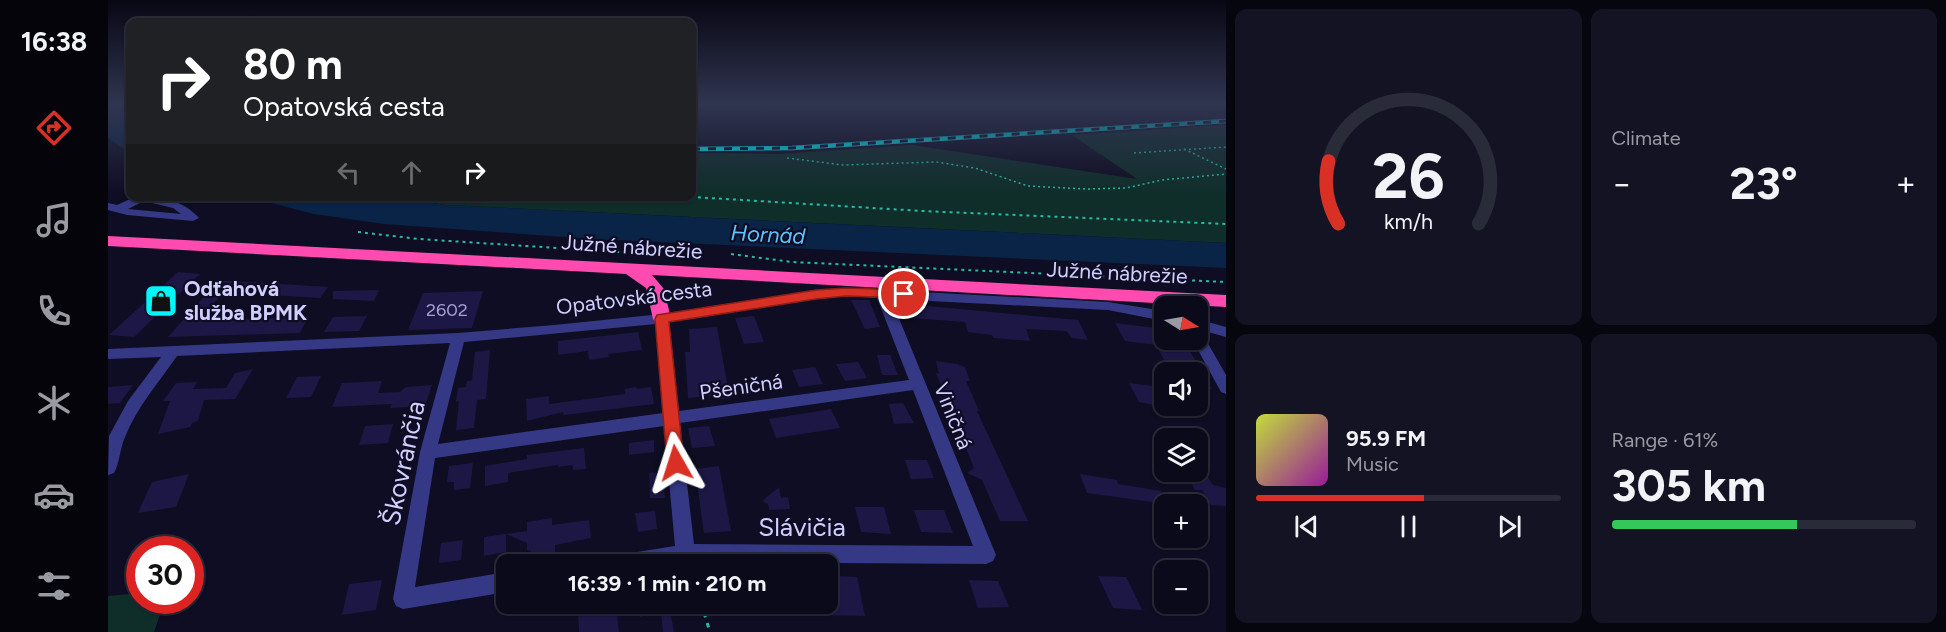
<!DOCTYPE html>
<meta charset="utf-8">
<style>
:root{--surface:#0a0a1a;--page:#131323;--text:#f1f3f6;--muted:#999aa2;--line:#2a2b39;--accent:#d93025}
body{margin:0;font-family:Figtree,sans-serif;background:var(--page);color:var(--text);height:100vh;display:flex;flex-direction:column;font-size:22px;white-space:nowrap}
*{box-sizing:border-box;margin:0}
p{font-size:20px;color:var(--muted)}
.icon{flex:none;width:33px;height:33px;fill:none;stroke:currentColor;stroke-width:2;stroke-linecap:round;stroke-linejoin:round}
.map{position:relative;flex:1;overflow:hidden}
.sheet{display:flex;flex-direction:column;gap:9px;padding:9px;background:#06060e;width:720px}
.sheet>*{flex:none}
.top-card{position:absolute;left:18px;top:18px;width:570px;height:183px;border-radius:12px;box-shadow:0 2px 4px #0004,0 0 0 2px var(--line);background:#202124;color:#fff;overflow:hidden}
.needle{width:39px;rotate:101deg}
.buttons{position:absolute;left:1046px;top:296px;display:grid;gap:12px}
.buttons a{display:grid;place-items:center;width:54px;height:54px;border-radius:12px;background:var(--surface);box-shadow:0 2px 4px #0004,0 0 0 2px var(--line);font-size:30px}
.speed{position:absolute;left:18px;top:536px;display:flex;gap:12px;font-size:30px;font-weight:700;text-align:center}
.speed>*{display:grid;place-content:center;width:78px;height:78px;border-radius:50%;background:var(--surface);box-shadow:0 2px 4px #0004,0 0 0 2px var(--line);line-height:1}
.speed .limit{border:9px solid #d22;background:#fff;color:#111}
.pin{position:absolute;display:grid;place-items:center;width:51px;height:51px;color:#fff;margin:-26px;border:3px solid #fff;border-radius:50%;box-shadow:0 2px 6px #0007}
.me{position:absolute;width:66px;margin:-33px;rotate:354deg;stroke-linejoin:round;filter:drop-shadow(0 0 4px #0008)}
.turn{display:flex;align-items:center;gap:21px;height:126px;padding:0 18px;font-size:27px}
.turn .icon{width:78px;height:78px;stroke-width:2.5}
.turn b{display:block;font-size:42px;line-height:51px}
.lanes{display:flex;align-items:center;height:57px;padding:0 18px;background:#0003;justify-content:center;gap:30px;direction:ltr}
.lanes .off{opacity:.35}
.big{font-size:45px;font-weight:700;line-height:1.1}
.sheet .widget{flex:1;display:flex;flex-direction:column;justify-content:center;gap:9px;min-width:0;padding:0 21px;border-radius:12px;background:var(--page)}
.sheet .dial{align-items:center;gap:0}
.dial svg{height:156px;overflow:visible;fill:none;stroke:var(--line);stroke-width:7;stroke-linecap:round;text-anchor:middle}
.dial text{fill:var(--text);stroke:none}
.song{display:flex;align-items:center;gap:18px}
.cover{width:72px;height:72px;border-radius:9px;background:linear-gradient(135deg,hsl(70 70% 55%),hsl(300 70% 35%))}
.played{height:6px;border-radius:3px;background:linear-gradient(90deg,var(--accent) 55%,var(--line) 55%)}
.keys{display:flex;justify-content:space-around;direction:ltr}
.heat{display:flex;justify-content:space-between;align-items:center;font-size:33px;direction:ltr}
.charge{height:9px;border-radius:4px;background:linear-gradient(90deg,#34c759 61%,var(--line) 0)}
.sheet .tiles{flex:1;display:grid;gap:9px;grid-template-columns:repeat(2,1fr)}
.trip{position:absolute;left:388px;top:554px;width:342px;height:60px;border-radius:12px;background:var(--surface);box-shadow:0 2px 4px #0004,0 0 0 2px var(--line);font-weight:700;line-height:60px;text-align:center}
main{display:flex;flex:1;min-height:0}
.dock{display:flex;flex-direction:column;width:108px;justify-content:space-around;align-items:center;background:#04040a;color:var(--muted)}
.dock .icon{width:42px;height:42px}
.dock .on{color:var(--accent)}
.dock b{font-size:27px;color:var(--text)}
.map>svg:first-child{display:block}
.green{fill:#0f2e2a}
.water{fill:#092446}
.building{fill:#1d1745}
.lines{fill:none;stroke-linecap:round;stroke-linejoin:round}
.path-far2{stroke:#27bba5;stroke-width:1.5;stroke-dasharray:2 3;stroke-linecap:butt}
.path-far1{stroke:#27bba5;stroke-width:2;stroke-dasharray:3 4;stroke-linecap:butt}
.path{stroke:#27bba5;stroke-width:3;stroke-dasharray:4.5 6;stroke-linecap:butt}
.minor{fill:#353985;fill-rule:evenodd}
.highway{fill:#ff4ab0;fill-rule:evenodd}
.rail-casing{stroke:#00f6fa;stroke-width:4.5}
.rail{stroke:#0e0d23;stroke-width:3;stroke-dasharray:8;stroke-linecap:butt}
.route{fill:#d93025;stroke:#8d1f18;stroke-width:1.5}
.labels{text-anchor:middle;stroke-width:4.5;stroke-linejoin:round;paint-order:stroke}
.number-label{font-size:18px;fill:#a3a1d0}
.street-label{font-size:21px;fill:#d0cfff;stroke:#0e0d23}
.poi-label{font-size:21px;font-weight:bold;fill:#d0cfff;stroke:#0e0d23;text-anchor:start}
.water-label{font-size:22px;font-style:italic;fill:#5dc2ff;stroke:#0e0d23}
.near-street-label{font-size:26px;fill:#d0cfff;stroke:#0e0d23}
</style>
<main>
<nav class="dock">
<b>16:38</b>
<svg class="icon on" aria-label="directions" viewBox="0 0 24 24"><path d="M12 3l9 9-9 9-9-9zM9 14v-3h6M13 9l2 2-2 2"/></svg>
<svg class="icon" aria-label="music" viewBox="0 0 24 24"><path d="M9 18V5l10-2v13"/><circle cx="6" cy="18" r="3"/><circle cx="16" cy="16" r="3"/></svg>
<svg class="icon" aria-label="phone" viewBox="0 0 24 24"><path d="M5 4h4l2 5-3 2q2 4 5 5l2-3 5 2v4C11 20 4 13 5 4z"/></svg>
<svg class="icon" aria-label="climate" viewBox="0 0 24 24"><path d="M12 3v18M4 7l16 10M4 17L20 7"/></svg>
<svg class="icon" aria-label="car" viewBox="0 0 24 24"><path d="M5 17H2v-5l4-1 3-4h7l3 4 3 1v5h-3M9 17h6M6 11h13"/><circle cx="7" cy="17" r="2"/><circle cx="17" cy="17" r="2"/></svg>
<svg class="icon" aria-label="filters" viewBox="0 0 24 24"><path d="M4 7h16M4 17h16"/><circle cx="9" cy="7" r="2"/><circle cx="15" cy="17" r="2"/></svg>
</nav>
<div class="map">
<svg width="1118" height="632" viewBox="0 0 1118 632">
<rect width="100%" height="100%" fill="#0e0d23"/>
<g class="green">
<path d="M1118,125v118l-780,-38 -55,-8 301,-1v-43l87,1 133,-9 225,34 -65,-44z"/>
<path d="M31,593l1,7h25l-11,32h-46v-36z"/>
</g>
<g class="water">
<path d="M0,105h7l15,9v39l-22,-15z"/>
<path d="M140,197h143l55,8 780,38v25l-634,-29 -208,-15 -70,-10z"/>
</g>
<g class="building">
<path d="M70,272l22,2 -66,63 -25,-2z"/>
<path d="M110,281h15l95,6 -8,11 -96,-6 -26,28 110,-3 -8,16 -132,4z"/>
<path d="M271,290l-5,11 -41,-2v-8z"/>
<path d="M375,291l-11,37 -64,2 15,-37z"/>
<path d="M743,300h18l11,27 -15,2z"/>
<path d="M799,304l171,16 10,20 -16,-2 -6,-7 -40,-2 4,12 -37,-3 -1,-3 -24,-3 -3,-10 -55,-4z"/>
<path d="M259,316l-8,15 -35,1 9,-15z"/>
<path d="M646,316l10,26 -20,2 -9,-26z"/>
<path d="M1007,323l49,6v10h19l29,50 -15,-2v-15h-26l-15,-27 -31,-4z"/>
<path d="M609,327l13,72h-16l-1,-3 -25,2 -3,-46h5l-1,-23z"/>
<path d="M530,332l4,18 -34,4 1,3 -20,3 -1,-9 -30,4v-14z"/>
<path d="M382,350l-4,49 -9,1 -3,28 -18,2 3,-29 -3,1 2,-14 8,-1 1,-6 5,-1 3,-28z"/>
<path d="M769,355h13l8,20h-16z"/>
<path d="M828,361l21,3 8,3 5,14h-4l13,30h-2l51,110h-28l-18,-41 -15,-7 7,-5 -38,-95 3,1z"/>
<path d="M750,362l9,16 -22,3 -9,-17z"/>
<path d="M707,367l8,17 -24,3 -7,-17z"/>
<path d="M145,369l-18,30 -31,1 -6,21 -6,2 -2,4 -32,7 12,-33h-7l13,-18 21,-1 -4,7 33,-1 9,-15z"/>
<path d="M213,376l-10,21 -25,1 11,-21z"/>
<path d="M274,381l-4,12 22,-1 6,-5 26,-2 -7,21 -35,2 2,-4 -60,3 10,-24z"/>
<path d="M1021,383l32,4 3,5v15l-25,-5z"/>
<path d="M25,385l-13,18 -12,1v-17z"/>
<path d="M528,387l1,2 14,-2 3,17 -90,11 -1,-3 -36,9 -1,-22 23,-3v8l76,-10v-5z"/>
<path d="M795,403l11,20 -20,1 -5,-20z"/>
<path d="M723,409l9,19 -64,10 -7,-19z"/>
<path d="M285,424l-5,19 -29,2 6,-19z"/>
<path d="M601,426l6,20 -23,2 -4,-20z"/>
<path d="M546,440v12l-25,3v-12z"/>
<path d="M476,448l2,21 -13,1v-5l-15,2v-2l-50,8v9l-23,4v-20l42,-7v-4z"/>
<path d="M797,460h22l7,18 -23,1z"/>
<path d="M365,463l-3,25 -16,2v-8h-7l2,-16z"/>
<path d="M611,466l12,65 -27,2 -9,-64z"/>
<path d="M1072,471h24l9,14 13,3v18l-15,-1 -9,-15h-7l-3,-6h-5z"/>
<path d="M555,472l2,26h-15l-1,-25z"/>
<path d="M81,474l-13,33 -38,6 14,-31z"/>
<path d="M972,474l37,6 1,4 43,7 6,13 -80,-11z"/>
<path d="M671,487l2,11 7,-1 2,12 -21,1 -1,-6 -6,-3z"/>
<path d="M747,507h29l7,27 -30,-2z"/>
<path d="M806,510h30l9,23 -32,-1z"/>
<path d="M547,511l2,18 -19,3 -3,-19z"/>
<path d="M444,518v7l37,-5 2,18 -36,7v14l-10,1 -10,-3 -5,-7h-3v-7l-21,-9v18l-22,4v-19l43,-6v-9z"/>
<path d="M355,540l-2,20 -22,3 2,-20z"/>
<path d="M729,576l20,1 8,39 -49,-1 -1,-12h13v-19l10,1z"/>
<path d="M990,576l28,1 16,33 -29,-2z"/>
<path d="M274,580l-6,30 -34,5 7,-31z"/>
<path d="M861,580l29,1 11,26 -31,1z"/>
<path d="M497,603h11l3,29h-40l-1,-19 28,-5z"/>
<path d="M530,603h43l1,4 -12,3 4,22h-11l-2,-20 -21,5z"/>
<path d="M616,603h28v13h-27z"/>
</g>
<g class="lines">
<g class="path-far2">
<path d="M1076,149l42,20"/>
<path d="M1026,153l92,-6"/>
<path d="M679,158l56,7 93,-3 39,6 53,18 58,3 40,-1 36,-8 64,-6"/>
</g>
<g class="path-far1">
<path d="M569,196l245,15 304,13"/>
<path d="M250,232l61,7 215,14 48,-2"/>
<path d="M623,254l61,8 434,20"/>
</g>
<path class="path" d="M593,603l9,29"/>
<g class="minor">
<path d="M29,196c24,0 46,4 62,22l-6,3 -66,-6 -19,-5v-7l9,2zM36,201l29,7 8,6 -53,-5z"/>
<path d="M738,288l262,14 56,9v10l-56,-11 -217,-11 105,256 -3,6 -7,3 -301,-2 -77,2 3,-7 7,-2 57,-9 -11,-120 -229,32 -20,129 92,-15v20l-104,17 -7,-3 -3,-7 27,-147 30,-109 -273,13c-18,26 -40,51 -52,81 -5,11 -5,25 -11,36l-6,2 1,-39 19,-35 33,-44 -53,2v-10l350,-16 96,-8 108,-11 154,-24zM738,296l31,2 32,82 -230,31 -10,-89 147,-24zM548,324l7,89 -225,31 26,-102zM805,390l60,156 -279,-2 -14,-121z"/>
<path d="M1089,319l29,8v10l-29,-8z"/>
<path d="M1089,331l5,2 24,42v19l-5,-2 -29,-53h5z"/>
</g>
<path class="highway" d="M0,236l1118,59v12l-574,-32 12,14 7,30 -3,4h-12l-3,-4 -7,-31 -20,-14 -518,-28z"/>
<defs>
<path id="rail" d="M584,149l100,-1 434,-27"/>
</defs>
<use href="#rail" class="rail-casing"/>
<use href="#rail" class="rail"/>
</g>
<linearGradient id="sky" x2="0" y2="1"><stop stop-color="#080713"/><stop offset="0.54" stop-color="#303550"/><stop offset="1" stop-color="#303550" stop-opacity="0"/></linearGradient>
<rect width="1118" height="193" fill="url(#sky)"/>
<path class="route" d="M738,288l58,2 7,4 -7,4 -58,-2 -30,3 -147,23 15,141 -2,5 -6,2 -6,-2 -3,-5 -12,-144 2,-4 159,-25z"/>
<defs>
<symbol id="shop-square" viewBox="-11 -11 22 22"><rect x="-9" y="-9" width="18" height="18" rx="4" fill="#00f6fa" stroke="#0e0d23"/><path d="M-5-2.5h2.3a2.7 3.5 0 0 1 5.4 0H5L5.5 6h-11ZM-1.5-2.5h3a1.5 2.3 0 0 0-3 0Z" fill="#111"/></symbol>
</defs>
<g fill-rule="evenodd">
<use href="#shop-square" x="34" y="282" width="38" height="38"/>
</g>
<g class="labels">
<g class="number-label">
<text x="339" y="316">2602</text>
</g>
<g class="street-label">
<text transform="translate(524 247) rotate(4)" y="7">Južné nábrežie</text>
<text transform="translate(1009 273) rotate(3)" y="7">Južné nábrežie</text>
<text transform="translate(526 298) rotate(-7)" y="7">Opatovská cesta</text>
<text transform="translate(633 387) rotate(-8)" y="7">Pšeničná</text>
<text transform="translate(845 416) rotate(68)" y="7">Viničná</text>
</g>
<g class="poi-label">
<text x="76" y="296">Odťahová<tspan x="76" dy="24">služba BPMK</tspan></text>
</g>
<g class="water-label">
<text transform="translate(660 234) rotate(3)" y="8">Hornád</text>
</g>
<g class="near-street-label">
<text transform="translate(295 463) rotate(-78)" y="9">Škovránčia</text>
<text x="694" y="536">Slávičia</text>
</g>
</g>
</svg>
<div class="buttons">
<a><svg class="needle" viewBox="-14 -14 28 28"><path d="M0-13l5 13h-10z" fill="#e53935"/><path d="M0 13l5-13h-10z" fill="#999aa2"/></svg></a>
<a><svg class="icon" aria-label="sound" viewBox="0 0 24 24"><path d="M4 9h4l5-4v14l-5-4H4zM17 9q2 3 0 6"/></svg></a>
<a><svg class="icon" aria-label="layers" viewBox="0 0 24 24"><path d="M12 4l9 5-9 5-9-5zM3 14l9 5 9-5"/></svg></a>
<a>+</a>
<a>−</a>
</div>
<div class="speed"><div class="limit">30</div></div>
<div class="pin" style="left:796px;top:294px;background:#d93025"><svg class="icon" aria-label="arrive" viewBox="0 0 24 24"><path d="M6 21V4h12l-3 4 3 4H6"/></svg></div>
<svg class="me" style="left:568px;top:463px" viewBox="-20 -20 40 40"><path d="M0-17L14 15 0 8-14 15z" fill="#d93025" stroke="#fff" stroke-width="4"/></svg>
<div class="trip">16:39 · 1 min · 210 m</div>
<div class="top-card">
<div class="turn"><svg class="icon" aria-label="right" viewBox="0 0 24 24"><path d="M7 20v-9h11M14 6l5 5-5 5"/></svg><div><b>80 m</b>Opatovská cesta</div></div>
<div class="lanes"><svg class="icon off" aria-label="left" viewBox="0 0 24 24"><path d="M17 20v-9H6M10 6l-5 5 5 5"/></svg><svg class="icon off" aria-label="ahead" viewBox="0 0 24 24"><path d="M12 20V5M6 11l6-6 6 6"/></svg><svg class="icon" aria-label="right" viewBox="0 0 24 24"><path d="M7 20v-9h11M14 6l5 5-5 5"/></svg></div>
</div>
</div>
<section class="sheet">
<div class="tiles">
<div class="widget dial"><svg viewBox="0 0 100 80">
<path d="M14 69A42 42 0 1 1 86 69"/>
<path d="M14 69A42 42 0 0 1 9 37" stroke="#d93025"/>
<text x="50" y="56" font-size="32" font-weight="700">26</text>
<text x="50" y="72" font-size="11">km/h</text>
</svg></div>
<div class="widget"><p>Climate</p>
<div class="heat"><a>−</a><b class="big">23°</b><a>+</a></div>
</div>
<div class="widget">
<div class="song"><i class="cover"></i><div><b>95.9 FM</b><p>Music</p></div></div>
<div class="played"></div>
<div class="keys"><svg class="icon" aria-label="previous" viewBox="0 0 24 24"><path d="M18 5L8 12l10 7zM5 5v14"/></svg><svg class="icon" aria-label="pause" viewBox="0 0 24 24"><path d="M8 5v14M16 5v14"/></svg><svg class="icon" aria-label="next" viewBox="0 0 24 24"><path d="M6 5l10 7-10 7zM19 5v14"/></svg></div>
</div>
<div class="widget"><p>Range · 61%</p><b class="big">305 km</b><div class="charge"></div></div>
</div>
</section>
</main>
